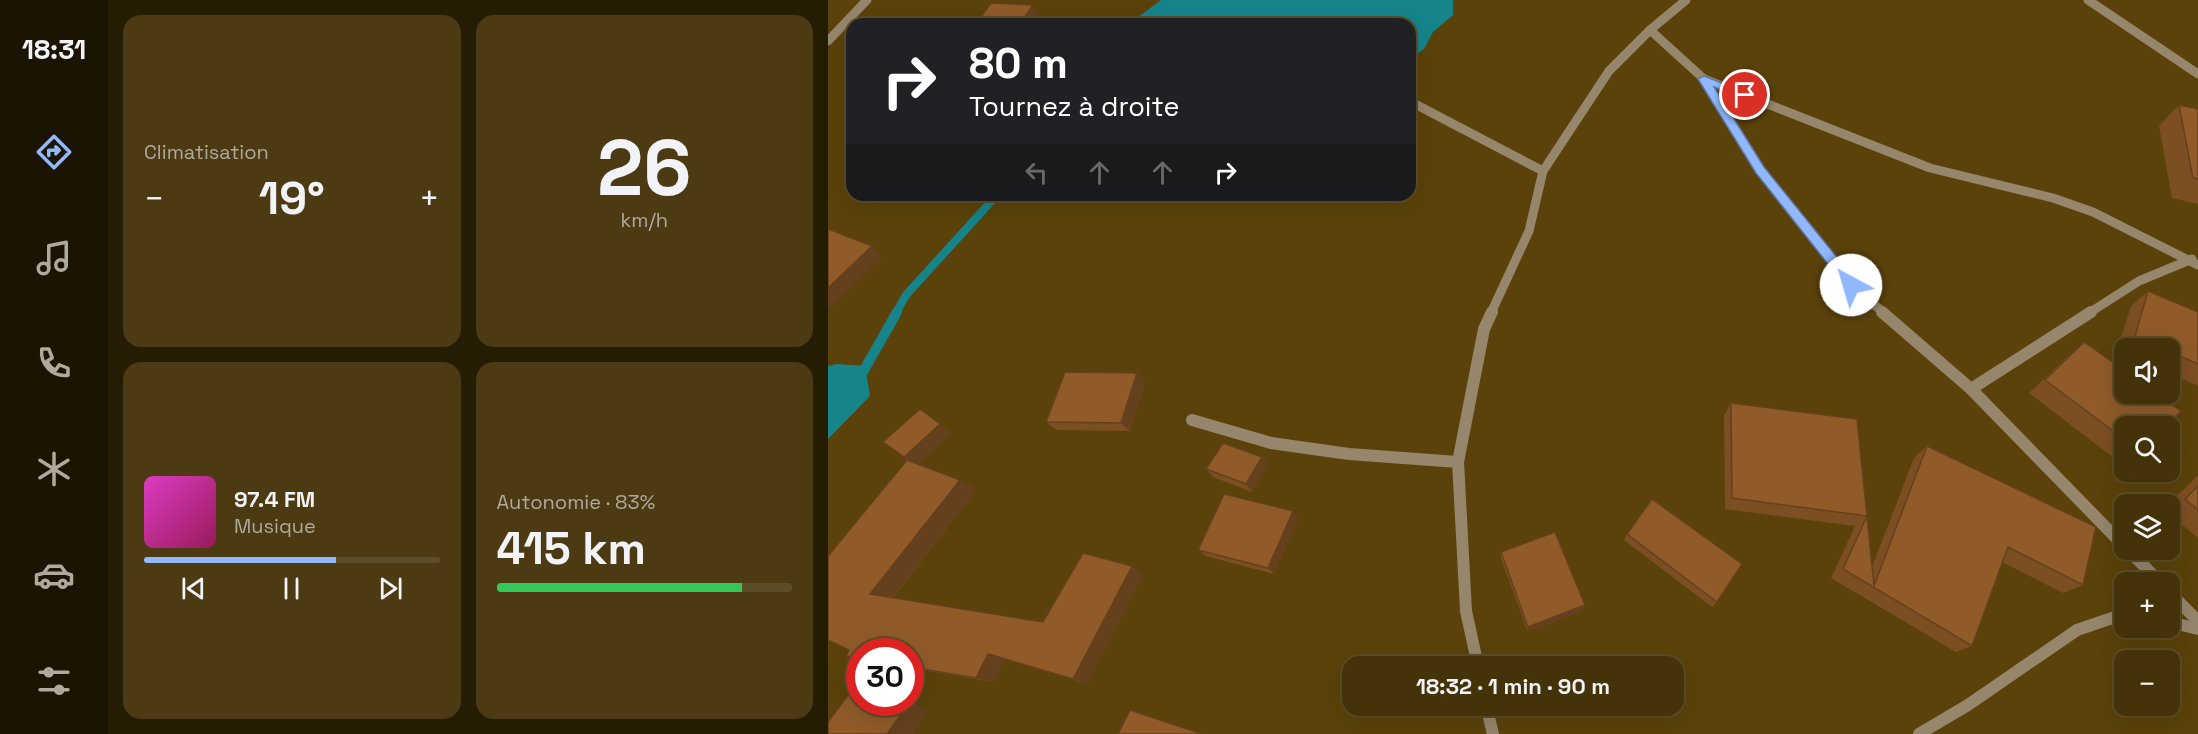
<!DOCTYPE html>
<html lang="fr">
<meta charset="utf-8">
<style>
:root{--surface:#443208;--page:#4b3a12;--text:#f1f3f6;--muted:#afaa9c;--line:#5c4d29;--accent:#91b8fd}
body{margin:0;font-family:"Space Grotesk",sans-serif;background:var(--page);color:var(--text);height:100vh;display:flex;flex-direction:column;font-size:22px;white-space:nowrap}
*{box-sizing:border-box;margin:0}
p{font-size:20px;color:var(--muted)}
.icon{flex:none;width:33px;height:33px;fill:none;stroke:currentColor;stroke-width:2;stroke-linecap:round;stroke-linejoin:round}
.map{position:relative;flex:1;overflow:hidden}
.drawer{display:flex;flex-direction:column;gap:15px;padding:15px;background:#251c04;width:720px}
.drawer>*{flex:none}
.banner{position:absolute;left:18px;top:18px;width:570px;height:183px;border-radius:18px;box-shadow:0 6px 24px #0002,0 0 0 2px var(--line);background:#202124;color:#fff;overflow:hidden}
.controls{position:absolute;left:1286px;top:338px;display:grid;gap:12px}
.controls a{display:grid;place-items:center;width:66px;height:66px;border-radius:12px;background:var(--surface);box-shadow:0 6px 24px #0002,0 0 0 2px var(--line);font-size:30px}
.speed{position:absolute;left:18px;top:638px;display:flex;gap:12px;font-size:30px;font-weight:700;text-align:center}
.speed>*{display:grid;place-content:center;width:78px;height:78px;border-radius:50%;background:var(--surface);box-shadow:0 6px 24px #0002,0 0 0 2px var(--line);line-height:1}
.speed .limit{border:9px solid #d22;background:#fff;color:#111}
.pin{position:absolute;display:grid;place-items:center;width:51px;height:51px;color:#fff;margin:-26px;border:3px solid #fff;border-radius:50%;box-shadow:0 2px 6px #0007}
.me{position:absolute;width:66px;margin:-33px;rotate:321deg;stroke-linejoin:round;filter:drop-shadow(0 0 4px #0008)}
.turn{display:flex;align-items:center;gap:21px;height:126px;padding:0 24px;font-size:27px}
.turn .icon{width:78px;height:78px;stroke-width:2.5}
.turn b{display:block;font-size:42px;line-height:51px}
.lanes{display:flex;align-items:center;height:57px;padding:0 24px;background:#0003;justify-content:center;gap:30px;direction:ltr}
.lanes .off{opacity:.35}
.big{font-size:45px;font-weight:700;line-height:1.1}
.drawer .widget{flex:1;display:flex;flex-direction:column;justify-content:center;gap:9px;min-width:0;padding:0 21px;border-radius:18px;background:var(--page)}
.drawer .dial{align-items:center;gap:0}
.dial b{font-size:78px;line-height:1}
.song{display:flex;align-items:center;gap:18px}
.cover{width:72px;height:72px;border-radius:9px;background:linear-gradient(135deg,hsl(310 70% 55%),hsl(330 70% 35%))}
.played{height:6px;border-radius:3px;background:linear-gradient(90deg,var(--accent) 65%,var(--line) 65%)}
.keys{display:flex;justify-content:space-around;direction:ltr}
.heat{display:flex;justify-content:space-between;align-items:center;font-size:33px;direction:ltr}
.charge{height:9px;border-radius:4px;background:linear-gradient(90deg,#34c759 83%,var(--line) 0)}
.drawer .tiles{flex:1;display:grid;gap:15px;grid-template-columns:repeat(2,1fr)}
.trip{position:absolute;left:514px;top:656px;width:342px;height:60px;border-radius:18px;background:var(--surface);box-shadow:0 6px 24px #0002,0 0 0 2px var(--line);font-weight:700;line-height:60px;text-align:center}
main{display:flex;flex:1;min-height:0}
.tab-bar{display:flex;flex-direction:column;width:108px;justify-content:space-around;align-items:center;background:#1b1403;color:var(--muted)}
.tab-bar .icon{width:42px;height:42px}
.tab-bar .selected{color:var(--accent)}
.tab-bar b{font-size:27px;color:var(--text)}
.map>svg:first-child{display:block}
.water{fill:#15848b}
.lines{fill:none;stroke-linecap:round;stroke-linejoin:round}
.stream-far1{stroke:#15848b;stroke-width:8}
.stream{stroke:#15848b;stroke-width:10}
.minor-far1{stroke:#95866c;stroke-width:9}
.minor{stroke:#95866c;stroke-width:12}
.wall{fill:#7c4e23}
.shaded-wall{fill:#65401d}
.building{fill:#905b29;stroke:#65401d;stroke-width:1.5}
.route{fill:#91b8fd;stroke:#5e78a4;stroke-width:1.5}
</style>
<main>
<nav class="tab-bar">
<b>18:31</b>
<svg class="icon selected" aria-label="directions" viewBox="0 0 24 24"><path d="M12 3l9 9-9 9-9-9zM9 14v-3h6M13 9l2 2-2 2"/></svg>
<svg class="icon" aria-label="music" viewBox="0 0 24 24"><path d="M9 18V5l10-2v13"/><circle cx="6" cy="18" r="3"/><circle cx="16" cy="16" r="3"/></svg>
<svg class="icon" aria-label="phone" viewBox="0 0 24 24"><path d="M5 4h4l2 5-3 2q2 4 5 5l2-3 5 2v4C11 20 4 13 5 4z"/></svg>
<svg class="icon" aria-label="climate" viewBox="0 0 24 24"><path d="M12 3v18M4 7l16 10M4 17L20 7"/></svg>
<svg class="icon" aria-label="car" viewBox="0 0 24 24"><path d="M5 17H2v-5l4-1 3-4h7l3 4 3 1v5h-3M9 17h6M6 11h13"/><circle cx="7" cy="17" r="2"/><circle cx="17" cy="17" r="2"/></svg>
<svg class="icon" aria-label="filters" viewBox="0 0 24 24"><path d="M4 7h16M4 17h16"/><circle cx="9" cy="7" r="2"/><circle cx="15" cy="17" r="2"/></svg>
</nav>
<section class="drawer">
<div class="tiles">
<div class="widget"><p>Climatisation</p>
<div class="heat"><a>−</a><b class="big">19°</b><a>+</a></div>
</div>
<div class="widget dial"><b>26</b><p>km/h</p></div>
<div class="widget">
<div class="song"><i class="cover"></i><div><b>97.4 FM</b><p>Musique</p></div></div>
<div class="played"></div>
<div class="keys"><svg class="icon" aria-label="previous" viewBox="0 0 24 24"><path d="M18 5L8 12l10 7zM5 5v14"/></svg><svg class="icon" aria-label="pause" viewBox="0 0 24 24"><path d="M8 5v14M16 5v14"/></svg><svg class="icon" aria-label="next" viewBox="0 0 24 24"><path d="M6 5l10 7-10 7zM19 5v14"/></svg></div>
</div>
<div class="widget"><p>Autonomie · 83%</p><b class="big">415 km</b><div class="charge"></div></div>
</div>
</section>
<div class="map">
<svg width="1370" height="734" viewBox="0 0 1370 734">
<rect width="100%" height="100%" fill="#5b420a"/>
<g class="water">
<path d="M333,0h292v15l-20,17 -9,17 -14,9v-34h-281z"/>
<path d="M9,364l28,2 5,30 -42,43v-73z"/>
</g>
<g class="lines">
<path class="stream-far1" d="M68,313l10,-18 91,-100"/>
<path class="stream" d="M32,377l37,-65"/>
<g class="minor-far1">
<path d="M1260,0l110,74"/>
<path d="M822,30l54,49 56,91 91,115 33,28"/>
<path d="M0,41l39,-41"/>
<path d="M876,79l226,89 123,30 40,14 105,53"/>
<path d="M587,104l128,67"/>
<path d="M663,313l38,-82 14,-60 66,-100 41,-41 36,-30"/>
<path d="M1261,313l50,-32 53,-22"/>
</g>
<g class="minor">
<path d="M1054,312l89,77 153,157"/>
<path d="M1143,389l120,-77"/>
<path d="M364,420l79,23 78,11 109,8"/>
<path d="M1299,549l33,33"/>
<path d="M1341,592l29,29"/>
<path d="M1341,622l29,7"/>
<path d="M650,666l-12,-55 -8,-149 26,-133 8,-17"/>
<path d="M658,705l7,29"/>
<path d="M1091,734l49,-29 109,-75 47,-16"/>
</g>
</g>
<g class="wall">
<path d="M24,84v20l-9,-11z"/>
<path d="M1351,105l19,4v95l-26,-6 -13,-72z"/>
<path d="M1320,291l50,21v74l-29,-13v-25h-45v5l-7,-3 14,-44z"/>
<path d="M1256,342l40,84v39h-1l-94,-72 39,-37z"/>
<path d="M309,373l8,9 -15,49 -74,-1 -10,-8z"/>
<path d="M903,403l126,16 15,148 42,-109 13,-12 156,139 -20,8 -61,-31 -30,84 -16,6 -125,-74 24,-52 -130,-17 -1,-93z"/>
<path d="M124,433l-34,31 42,16 16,10 -83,108 150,24 100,-48 -56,110 -83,-25 -11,23 -83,-14v-17h-50v8l-14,-3 3,-6 63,-188 -8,-5z"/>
<path d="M434,457l6,8 -16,27 -39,-15 -7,-8z"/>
<path d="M1370,475v63l-29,-24v-10z"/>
<path d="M470,518l-24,56 -68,-18 -8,-6z"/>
<path d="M799,534l90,68 -5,5 -88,-67z"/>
<path d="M673,552l82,59 -55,21 -27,-73z"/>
</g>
<g class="shaded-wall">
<path d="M205,5l7,12 -5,7h-15z"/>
<path d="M44,246l11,11 -52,51 -3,-3v-17z"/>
<path d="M309,373l8,9 -15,49 -9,-8z"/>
<path d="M92,409l32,24 -35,32 -13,-8z"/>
<path d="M434,457l6,8 -16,27 -6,-8z"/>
<path d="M132,480l16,10 -86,111 -20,-7z"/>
<path d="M465,511l5,7 -24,56 -6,-6z"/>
<path d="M304,566l11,8 -56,110 -14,-5z"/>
<path d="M757,605l-2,6 -55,21v-5z"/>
<path d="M160,654l16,5 -11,23 -17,-4z"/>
<path d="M70,702h12l19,8 -16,24h-26z"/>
</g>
<g class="building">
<path d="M163,3l42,2 -13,19h-44z"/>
<path d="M24,84v11l-9,-2z"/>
<path d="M1351,105l19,4v70l-5,-1z"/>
<path d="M0,229l44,17 -44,42z"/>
<path d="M1320,291l50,21v52l-29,-13v-3h-7l-27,-12z"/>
<path d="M1256,342l40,28v23h32l25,18 -14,15h-43v13l-79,-59z"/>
<path d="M237,372l72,1 -16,50 -75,-1z"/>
<path d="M903,403l126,16 10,97 -135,-18z"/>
<path d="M92,409l20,15 -36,33 -21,-15z"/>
<path d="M395,443l39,14 -16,27 -40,-15z"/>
<path d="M1099,446l169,81 -13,58 -75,-38 -36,99 -129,-77 24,-53 7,70z"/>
<path d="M79,460l53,20 -90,114 173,28 40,-69 49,13 -59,113 -85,-25 -12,24 -66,-11v-16h-50v7l-14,-2 3,-6 -21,-10v-84z"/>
<path d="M1370,486v24l-13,-11z"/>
<path d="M396,494l69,17 -25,57 -70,-18z"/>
<path d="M824,499l90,65 -25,38 -90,-68z"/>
<path d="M727,532l30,73 -57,22 -27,-75z"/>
<path d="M29,683l3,1v18h38l9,4 -20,28h-59v-12z"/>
<path d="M302,710l72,24h-84z"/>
</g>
<path class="route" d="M876,76l44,17v5l-3,1 -31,-12 50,80 92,114 2,4 -2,3h-9l-91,-115 -58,-94z"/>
</svg>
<div class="controls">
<a><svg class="icon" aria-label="sound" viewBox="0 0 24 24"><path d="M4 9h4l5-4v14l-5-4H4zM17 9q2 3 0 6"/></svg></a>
<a><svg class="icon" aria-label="search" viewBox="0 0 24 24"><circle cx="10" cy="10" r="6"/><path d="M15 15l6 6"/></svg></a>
<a><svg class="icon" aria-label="layers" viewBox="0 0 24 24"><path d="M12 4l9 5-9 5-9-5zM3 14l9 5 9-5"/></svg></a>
<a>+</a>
<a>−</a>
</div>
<div class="speed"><div class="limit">30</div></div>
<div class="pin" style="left:917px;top:95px;background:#d93025"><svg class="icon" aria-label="arrive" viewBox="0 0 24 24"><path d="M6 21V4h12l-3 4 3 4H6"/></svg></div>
<svg class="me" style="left:1023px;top:285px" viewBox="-20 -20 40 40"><circle r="19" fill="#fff"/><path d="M0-13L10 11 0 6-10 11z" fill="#91b8fd"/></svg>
<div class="trip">18:32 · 1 min · 90 m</div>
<div class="banner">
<div class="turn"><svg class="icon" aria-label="right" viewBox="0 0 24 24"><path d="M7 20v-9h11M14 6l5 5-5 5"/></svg><div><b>80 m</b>Tournez à droite</div></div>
<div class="lanes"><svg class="icon off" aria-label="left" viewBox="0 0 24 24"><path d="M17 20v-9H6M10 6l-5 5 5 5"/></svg><svg class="icon off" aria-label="ahead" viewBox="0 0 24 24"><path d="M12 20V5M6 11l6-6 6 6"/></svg><svg class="icon off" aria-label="ahead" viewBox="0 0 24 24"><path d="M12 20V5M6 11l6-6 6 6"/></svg><svg class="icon" aria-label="right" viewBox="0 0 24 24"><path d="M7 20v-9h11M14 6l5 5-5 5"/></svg></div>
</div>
</div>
</main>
